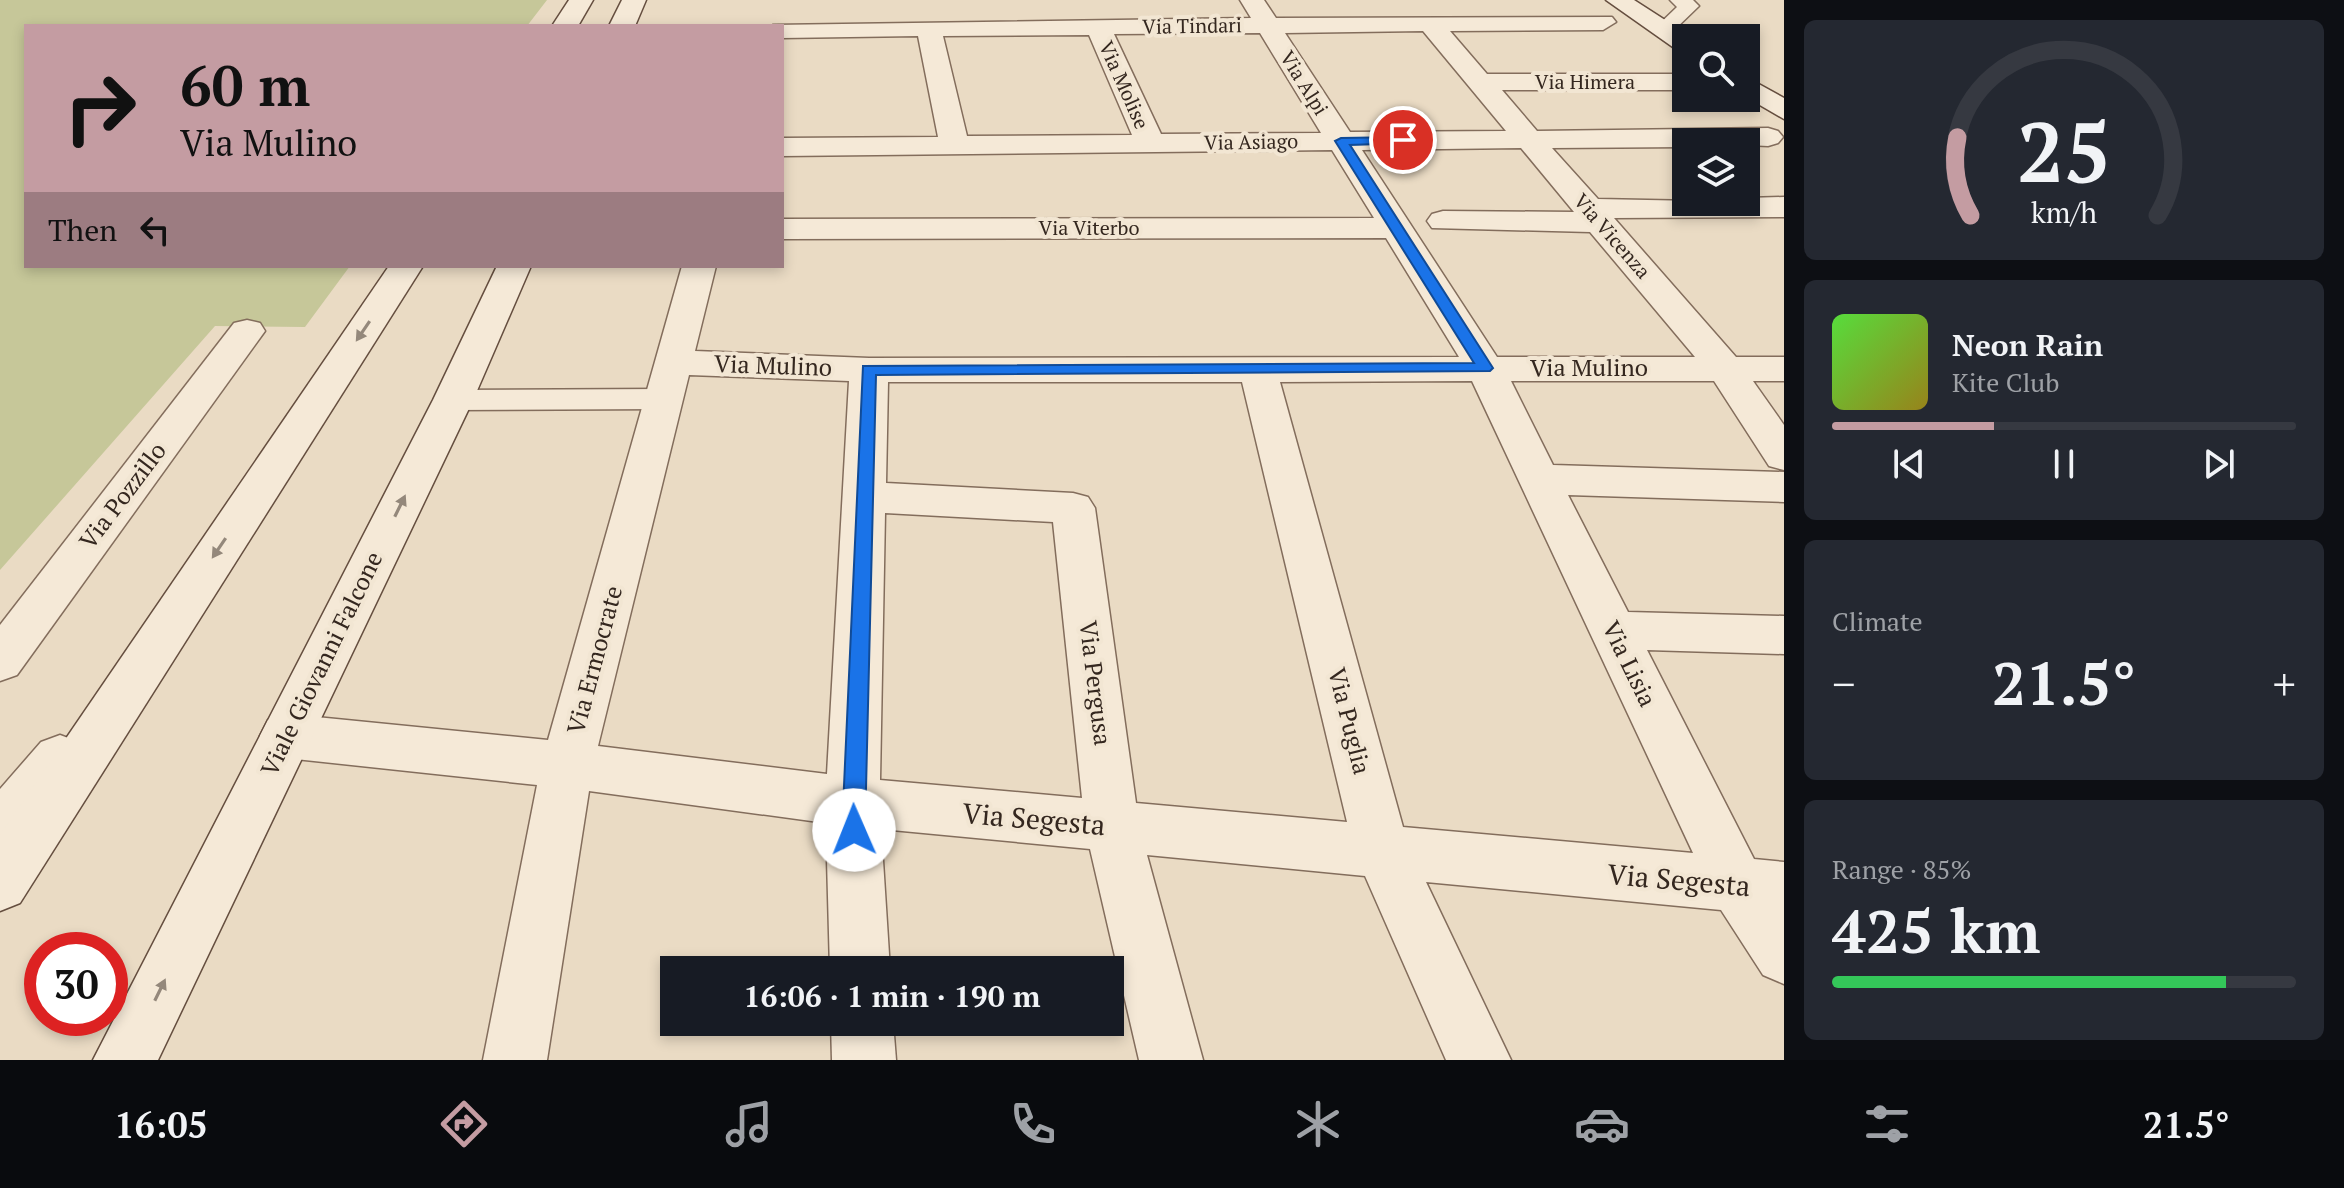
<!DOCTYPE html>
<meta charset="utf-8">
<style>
:root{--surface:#171b24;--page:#242831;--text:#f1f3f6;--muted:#9ea1a6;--line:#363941;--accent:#c49ca2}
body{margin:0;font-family:"PT Serif",serif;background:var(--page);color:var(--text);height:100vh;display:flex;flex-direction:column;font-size:30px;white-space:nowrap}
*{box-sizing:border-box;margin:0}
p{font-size:26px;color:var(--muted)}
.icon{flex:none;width:44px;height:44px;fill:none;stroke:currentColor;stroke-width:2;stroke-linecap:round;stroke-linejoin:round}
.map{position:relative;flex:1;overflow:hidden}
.details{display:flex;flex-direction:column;gap:20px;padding:20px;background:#0d0f14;width:560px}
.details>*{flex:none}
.hud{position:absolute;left:24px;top:24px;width:760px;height:244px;border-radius:0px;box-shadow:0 4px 12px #0003;background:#c49ca2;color:#111;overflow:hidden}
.fabs{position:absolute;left:1672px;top:24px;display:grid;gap:16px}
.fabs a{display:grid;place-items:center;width:88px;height:88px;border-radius:0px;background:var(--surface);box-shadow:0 4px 12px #0003;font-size:40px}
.speed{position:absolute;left:24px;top:932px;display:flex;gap:16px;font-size:40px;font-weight:700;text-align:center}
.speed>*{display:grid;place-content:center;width:104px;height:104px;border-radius:50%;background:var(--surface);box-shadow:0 4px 12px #0003;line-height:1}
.speed .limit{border:12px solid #d22;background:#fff;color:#111}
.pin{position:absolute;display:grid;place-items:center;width:68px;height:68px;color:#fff;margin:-34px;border:4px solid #fff;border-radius:50%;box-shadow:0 2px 8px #0007}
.me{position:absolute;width:88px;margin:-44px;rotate:359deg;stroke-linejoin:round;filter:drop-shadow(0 0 6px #0008)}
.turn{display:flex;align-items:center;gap:28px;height:168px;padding:0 24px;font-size:36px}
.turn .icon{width:104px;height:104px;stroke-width:2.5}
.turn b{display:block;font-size:56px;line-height:68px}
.then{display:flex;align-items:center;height:76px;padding:0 24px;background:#0003;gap:16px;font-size:30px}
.big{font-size:60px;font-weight:700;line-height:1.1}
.details .card{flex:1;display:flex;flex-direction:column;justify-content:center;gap:12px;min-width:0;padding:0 28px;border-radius:12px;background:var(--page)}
.details .dial{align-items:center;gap:0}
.dial svg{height:208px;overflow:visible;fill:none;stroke:var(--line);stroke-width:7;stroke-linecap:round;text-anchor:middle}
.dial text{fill:var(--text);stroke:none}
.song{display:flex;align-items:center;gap:24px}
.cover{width:96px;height:96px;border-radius:12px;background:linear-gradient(135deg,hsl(110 70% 55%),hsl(50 70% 35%))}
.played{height:8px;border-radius:4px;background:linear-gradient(90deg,var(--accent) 35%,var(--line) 35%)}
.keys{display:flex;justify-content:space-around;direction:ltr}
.heat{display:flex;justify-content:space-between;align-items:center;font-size:44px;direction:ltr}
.charge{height:12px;border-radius:6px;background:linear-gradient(90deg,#34c759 85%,var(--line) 0)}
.trip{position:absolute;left:660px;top:956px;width:464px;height:80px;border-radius:0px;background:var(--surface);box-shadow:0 4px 12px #0003;font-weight:700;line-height:80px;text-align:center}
.tab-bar{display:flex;height:128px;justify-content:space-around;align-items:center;background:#090b0e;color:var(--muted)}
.tab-bar .icon{width:56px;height:56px}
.tab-bar .active{color:var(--accent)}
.tab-bar b{font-size:36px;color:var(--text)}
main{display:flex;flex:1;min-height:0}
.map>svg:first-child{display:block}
.green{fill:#c6c799}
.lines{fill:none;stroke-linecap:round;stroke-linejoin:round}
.lane-casing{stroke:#836d5c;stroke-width:3}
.street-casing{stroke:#836d5c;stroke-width:3}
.secondary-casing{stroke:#654e3f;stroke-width:3}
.lane{fill:#f5e9d7;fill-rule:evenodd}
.street{fill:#f5e9d7;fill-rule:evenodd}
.secondary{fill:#f5e9d7;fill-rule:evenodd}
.oneway{fill:#94887b}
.route{fill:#1a73e8;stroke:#114b97;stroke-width:2}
.labels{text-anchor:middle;stroke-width:8;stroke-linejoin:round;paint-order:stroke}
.far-street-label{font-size:20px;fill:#34271f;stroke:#f2e6d3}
.street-label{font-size:24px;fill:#34271f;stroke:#f2e6d3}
.near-street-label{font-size:28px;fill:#34271f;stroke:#f2e6d3}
</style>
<main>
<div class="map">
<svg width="1784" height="1060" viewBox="0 0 1784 1060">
<rect width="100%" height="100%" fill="#eadbc4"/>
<path class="green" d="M0,0h547l-20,26h-501v240h324l-45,61 -90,-1 -215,244z"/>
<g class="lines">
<defs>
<g id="lane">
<path d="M1670,0h23l6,6 -29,28h-14l-3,-4 24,-23z"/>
<path d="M663,389l11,3 5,7 -5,7 -11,3 -210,1 -11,-3 -5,-7 5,-7 11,-3z"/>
</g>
<g id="street">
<path d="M1240,0h24l12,18 336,-1 4,5 -13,8 -153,1 37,43h199v16h-184l35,41 231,-3 10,3 5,6 -5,6 -10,3 -82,-4v5l-134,1 46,51 148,3v-4l38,-1v20l-170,1 122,139h48v24h-31l31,44v45l-15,-4 -55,-85h-203l42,84 231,7v30l-216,-7 60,117 156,4v38l-137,-4 107,209 30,3v122l-21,-9 -42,-65 -295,-28 85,178h-65l-81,-184 -218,-21 56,205h-64l-49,-211 -209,-20 9,141h-60l-4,-147 -237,-32 -42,269h-64l54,-275 -251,-27 -18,-6 -8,-16 8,-16 18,-6 262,26 134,-474h34l-21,85 174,7 590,-1 -73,-119 -604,1v-20l592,-1 -42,-68 -550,6v-18l156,-1 -20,-101 -136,2v-12l-9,-1 478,-7zM1423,31l83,100 -156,1 -65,-99zM1260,33l61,100 -160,1 -47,-100zM1089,35l43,100 -165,1 -24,-100zM1521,148l53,64 -131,-1 -11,3 -5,7 5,7 158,4 105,125h-198l-135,-207zM689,375l160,6 -22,393 -229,-28zM1472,381l221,472 -290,-26 -123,-445zM888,382h354l105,440 -211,-19 -41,-295 -7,-11 -15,-4 -187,-10zM885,513l168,9 29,276 -202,-18z"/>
<path d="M247,320l13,3 5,8 -248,344 -17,6v-56l234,-302z"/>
<path d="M60,735l19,7 7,16 -7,16 -60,73 -19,7v-65l41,-47z"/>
<path d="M831,1022h62l3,38h-64z"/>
</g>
<g id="secondary">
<path d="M569,0h24l-15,26h-26z"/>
<path d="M622,0h24l-11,26h-26z"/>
<path d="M1606,0h28l59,38h-7v15l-9,-3z"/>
<path d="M1746,77l38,21v21l-38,-22z"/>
<path d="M389,266h34l-403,637 -20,8v-76z"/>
<path d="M497,266h34l-58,134 -315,660h-65l340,-660z"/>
</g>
</defs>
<use href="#lane" class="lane-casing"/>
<use href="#street" class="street-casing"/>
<use href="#secondary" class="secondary-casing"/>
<use href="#lane" class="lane"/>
<use href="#street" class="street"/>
<use href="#secondary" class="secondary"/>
</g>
<defs><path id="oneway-solid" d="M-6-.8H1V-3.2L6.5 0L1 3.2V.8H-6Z" transform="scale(2)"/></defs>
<g class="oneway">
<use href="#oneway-solid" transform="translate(363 331) rotate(124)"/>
<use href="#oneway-solid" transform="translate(400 506) rotate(-64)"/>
<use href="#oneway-solid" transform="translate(219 548) rotate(124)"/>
<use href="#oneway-solid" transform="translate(160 990) rotate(-64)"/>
</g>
<path class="route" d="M1403,137l5,1v5l-58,2 143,223 -3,3 -614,4 -11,455 -3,7 -8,3 -8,-3 -4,-7 21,-464 611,-3 -139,-222 6,-3z"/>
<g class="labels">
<g class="far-street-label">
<text transform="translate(1192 26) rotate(-1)" y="7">Via Tindari</text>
<text x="1585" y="89">Via Himera</text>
<text transform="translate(1304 83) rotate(58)" y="7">Via Alpi</text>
<text transform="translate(1124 85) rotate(66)" y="7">Via Molise</text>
<text transform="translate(1251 142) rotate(-1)" y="7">Via Asiago</text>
<text x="1089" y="235">Via Viterbo</text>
<text transform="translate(1612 236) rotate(49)" y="7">Via Vicenza</text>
</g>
<g class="street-label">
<text transform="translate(773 366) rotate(2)" y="8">Via Mulino</text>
<text x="1589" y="376">Via Mulino</text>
<text transform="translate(123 496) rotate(-53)" y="8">Via Pozzillo</text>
<text transform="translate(595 660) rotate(-75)" y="8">Via Ermocrate</text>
<text transform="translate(322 664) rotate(-64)" y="8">Viale Giovanni Falcone</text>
<text transform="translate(1629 664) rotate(64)" y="8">Via Lisia</text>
<text transform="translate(1095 683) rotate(83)" y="8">Via Pergusa</text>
<text transform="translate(1349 721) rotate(76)" y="8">Via Puglia</text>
</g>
<g class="near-street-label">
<text transform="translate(1034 819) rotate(5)" y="10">Via Segesta</text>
<text transform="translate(1679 880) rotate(5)" y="10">Via Segesta</text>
</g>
</g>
</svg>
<div class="fabs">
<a><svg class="icon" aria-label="search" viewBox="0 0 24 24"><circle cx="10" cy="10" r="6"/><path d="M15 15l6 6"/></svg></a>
<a><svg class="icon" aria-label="layers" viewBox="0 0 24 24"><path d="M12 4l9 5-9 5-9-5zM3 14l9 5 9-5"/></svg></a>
</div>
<div class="speed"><div class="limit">30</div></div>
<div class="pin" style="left:1403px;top:140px;background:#d93025"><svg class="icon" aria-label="arrive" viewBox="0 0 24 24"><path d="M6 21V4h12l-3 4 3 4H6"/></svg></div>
<svg class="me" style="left:854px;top:830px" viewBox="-20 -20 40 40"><circle r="19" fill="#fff"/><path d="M0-13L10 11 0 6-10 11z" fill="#1a73e8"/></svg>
<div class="trip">16:06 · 1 min · 190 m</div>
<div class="hud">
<div class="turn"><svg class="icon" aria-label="right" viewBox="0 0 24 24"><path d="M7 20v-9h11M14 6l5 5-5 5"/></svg><div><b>60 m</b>Via Mulino</div></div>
<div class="then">Then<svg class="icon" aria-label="left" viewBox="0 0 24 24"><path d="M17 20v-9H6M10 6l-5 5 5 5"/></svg></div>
</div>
</div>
<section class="details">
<div class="card dial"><svg viewBox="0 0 100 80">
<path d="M14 69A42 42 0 1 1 86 69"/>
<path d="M14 69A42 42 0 0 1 9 39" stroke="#c49ca2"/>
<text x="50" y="56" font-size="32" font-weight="700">25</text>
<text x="50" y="72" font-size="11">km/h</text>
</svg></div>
<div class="card">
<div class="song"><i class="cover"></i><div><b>Neon Rain</b><p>Kite Club</p></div></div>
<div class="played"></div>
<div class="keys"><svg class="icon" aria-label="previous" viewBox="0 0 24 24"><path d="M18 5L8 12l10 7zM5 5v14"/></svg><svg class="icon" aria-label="pause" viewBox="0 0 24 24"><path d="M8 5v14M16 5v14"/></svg><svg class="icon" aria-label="next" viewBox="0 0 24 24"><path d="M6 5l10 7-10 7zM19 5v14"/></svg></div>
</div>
<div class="card"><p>Climate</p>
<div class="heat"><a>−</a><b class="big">21.5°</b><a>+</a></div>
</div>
<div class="card"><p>Range · 85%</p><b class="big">425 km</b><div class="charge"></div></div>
</section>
</main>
<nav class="tab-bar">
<b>16:05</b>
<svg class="icon active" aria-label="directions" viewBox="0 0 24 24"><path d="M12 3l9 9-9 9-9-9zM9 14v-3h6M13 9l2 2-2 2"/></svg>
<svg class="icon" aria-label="music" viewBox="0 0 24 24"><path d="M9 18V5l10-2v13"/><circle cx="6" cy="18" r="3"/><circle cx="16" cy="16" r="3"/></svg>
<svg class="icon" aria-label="phone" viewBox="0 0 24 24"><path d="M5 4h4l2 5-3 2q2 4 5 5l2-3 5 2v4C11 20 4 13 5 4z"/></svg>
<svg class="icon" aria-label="climate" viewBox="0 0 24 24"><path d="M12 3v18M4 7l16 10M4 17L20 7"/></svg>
<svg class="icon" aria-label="car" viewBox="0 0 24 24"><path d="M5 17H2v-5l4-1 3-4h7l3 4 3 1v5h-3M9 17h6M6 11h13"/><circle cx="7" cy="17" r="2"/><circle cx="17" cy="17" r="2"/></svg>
<svg class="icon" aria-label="filters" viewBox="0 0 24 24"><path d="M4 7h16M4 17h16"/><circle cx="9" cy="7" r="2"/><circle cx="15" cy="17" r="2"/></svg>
<b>21.5°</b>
</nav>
